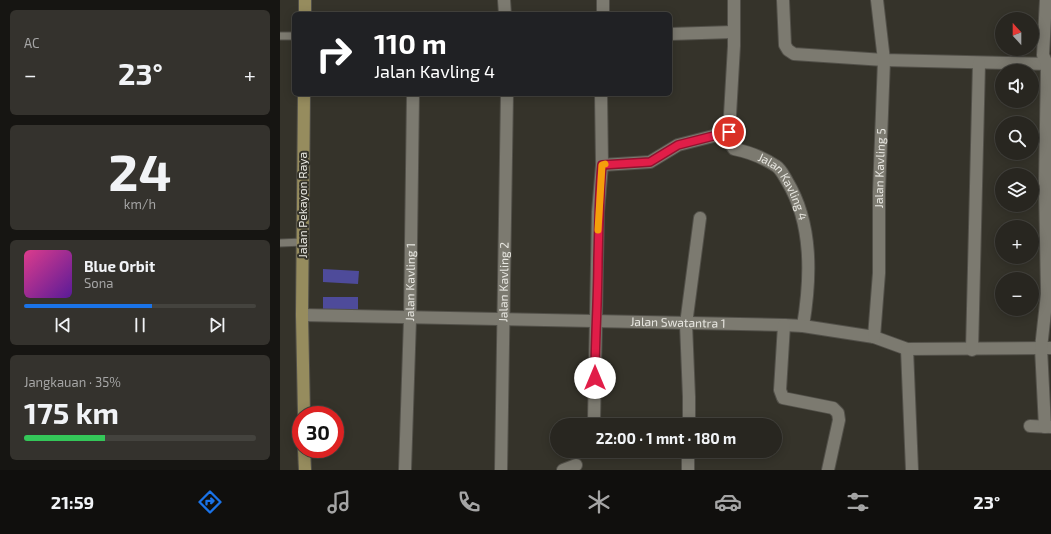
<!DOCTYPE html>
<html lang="id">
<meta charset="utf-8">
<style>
:root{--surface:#282620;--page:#34322d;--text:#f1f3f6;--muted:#a5a5a5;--line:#44433e;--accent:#1a73e8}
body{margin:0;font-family:"Exo 2",sans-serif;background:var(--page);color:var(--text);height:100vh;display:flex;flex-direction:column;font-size:15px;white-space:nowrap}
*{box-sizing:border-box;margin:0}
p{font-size:13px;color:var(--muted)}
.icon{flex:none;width:22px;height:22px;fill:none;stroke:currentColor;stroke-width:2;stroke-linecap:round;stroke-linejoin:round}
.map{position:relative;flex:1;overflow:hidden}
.side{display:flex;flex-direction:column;gap:10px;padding:10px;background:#161512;width:280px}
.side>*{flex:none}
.guide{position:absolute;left:12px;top:12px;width:380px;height:84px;border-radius:6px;box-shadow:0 2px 10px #0003,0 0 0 1px var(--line);background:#202124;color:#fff;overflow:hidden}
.needle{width:26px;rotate:339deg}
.buttons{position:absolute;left:715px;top:12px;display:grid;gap:8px}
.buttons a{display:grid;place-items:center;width:44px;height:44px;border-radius:50%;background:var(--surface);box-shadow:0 2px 10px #0003,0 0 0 1px var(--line);font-size:20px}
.speed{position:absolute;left:12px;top:406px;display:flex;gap:8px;font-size:20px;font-weight:700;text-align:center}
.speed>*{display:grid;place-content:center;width:52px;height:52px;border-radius:50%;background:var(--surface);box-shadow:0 2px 10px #0003,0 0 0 1px var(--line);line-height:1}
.speed .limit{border:6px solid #d22;background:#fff;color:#111}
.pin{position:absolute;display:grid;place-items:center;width:34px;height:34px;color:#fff;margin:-17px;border:2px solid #fff;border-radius:50%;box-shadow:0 1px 4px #0007}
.me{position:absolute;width:44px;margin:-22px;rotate:0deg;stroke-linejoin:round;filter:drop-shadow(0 0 3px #0008)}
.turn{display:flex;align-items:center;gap:14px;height:84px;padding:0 16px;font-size:18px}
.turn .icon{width:52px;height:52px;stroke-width:2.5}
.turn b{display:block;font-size:28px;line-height:34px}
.big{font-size:30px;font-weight:700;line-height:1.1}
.side .widget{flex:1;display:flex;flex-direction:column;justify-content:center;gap:6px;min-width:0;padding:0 14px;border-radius:6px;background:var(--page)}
.side .dial{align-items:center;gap:0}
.dial b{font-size:52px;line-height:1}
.song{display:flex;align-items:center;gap:12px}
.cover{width:48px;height:48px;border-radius:6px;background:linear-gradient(135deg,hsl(330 70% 55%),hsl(270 70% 35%))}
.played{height:4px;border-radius:2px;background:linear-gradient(90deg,var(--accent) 55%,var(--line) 55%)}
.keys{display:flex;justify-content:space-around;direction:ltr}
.heat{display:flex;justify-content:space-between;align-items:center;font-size:22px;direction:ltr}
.charge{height:6px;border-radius:3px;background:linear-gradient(90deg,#34c759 35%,var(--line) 0)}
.trip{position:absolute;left:270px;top:418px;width:232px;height:40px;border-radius:20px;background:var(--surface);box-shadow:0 2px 10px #0003,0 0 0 1px var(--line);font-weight:700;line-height:40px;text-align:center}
.dock{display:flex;height:64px;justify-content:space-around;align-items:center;background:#100f0d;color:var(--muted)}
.dock .icon{width:28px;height:28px}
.dock .current{color:var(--accent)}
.dock b{font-size:18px;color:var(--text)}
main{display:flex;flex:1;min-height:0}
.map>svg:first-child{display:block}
.building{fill:#4e4b9a}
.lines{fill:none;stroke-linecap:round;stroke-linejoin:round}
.lane-casing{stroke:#525049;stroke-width:9}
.street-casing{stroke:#525049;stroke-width:14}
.primary-casing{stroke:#525049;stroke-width:14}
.lane{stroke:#7c7a70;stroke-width:7}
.street{stroke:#7c7a70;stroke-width:12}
.primary{stroke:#968c5e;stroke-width:12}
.route-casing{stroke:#92132f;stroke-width:10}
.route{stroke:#e11d48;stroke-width:7}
.slow{stroke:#f59e0b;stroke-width:7}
.labels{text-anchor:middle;stroke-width:4;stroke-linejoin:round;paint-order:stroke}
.street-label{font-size:12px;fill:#e8e7e1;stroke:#35332a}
</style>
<main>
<section class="side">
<div class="widget"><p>AC</p>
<div class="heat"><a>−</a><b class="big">23°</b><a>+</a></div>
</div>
<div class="widget dial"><b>24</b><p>km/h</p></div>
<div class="widget">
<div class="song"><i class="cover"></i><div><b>Blue Orbit</b><p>Sona</p></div></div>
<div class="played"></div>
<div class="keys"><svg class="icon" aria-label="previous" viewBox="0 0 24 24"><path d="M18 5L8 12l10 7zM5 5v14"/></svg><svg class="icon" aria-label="pause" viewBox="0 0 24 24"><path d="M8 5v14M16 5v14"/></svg><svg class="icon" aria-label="next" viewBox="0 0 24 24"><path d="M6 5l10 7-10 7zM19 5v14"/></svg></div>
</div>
<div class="widget"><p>Jangkauan · 35%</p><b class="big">175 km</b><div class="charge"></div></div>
</section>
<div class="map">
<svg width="771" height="470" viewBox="0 0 771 470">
<rect width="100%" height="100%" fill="#35332a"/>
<g class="building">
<path d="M43,269l36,2 -1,13 -35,-2z"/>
<rect x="43" y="297" width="35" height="13"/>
</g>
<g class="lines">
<defs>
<g id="lane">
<path d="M0,36h14"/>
<path d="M0,243l23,-1"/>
</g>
<g id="street">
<path d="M224,0l1,14"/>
<path d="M323,0v14"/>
<path d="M503,0l2,45 3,5 6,4 90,6 167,4"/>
<path d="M390,34l63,-2"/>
<path d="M449,132l5,-86v-46"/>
<path id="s1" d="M322,165l48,-3 28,-17 51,-13 1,11 4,6c15,3 30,9 42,17 5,3 8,10 11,15 26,43 24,97 16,145"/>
<path id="s2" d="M22,315l482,10 19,1 71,11 33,12 144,-1"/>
<path d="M504,325l-4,65 3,8 50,10 5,5 1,7 -11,50"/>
<path id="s3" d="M594,337l5,-64v-81l5,-132 -7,-60"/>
<path d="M627,349l5,121"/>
<path d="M692,350l7,-287"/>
<path d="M314,421l4,-209 4,-47 -1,-71"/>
<path d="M409,425v-28l-3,-73 14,-106"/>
<path d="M750,426l21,1"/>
<path d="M765,427l-4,-79 6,-54 -2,-109 2,-121 -4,-9 3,-55"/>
<path id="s4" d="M125,469l5,-150 3,-225"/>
<path id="s5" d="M221,470l6,-376"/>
<path d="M283,470l13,-5"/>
<path d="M408,470v-19"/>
</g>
<g id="primary">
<path d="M25,14v-14"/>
<path d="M24,415l-2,-100 2,-221"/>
<path d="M24,449l1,21"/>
</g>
</defs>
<use href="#lane" class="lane-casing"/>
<use href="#street" class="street-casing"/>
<use href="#primary" class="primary-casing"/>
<use href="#lane" class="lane"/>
<use href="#street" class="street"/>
<use href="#primary" class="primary"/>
</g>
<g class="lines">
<defs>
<path id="route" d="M315,378c0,-39 3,-79 3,-119 1,-32 1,-63 4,-94l48,-3 28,-17 51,-13"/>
</defs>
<use href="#route" class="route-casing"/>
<use href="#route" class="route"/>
<path class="slow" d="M318,230l4,-65 3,-1"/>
</g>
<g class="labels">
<g class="street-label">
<text dy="4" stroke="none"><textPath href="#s3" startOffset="169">Jalan Kavling 5</textPath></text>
<text dy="4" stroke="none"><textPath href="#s1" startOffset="218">Jalan Kavling 4</textPath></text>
<text transform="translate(23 205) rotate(-90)" y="4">Jalan Pekayon Raya</text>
<text dy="4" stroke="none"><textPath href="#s4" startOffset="187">Jalan Kavling 1</textPath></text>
<text dy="4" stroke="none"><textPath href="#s5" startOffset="188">Jalan Kavling 2</textPath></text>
<text dy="4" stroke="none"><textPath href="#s2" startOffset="376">Jalan Swatantra 1</textPath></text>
</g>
</g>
</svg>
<div class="buttons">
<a><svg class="needle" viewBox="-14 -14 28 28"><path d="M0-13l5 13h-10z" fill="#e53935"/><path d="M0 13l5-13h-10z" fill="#a5a5a5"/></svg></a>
<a><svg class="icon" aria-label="sound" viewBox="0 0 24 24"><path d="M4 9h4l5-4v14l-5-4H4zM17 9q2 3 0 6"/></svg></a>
<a><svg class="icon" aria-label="search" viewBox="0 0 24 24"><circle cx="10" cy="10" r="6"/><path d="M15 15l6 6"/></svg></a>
<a><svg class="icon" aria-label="layers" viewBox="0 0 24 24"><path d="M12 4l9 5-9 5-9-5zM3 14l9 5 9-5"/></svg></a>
<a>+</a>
<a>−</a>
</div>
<div class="speed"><div class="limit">30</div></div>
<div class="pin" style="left:449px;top:132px;background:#d93025"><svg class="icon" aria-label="arrive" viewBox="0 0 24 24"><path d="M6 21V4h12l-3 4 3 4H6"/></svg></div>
<svg class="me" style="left:315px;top:378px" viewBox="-20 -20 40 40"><circle r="19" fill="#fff"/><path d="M0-13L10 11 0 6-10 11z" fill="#e11d48"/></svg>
<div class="trip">22:00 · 1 mnt · 180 m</div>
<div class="guide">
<div class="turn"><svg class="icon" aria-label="right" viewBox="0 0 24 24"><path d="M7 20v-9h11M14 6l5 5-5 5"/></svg><div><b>110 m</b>Jalan Kavling 4</div></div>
</div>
</div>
</main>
<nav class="dock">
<b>21:59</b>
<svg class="icon current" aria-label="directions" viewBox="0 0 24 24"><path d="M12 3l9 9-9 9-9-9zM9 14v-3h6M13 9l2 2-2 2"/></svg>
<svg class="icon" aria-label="music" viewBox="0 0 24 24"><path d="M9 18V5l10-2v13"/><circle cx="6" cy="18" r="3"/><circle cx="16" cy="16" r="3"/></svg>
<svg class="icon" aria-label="phone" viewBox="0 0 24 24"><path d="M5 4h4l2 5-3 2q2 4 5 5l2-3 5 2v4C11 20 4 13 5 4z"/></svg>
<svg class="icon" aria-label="climate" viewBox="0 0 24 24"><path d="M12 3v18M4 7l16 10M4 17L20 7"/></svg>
<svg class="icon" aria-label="car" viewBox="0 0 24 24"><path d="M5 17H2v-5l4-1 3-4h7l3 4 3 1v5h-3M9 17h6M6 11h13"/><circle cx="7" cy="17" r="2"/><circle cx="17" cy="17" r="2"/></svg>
<svg class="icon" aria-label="filters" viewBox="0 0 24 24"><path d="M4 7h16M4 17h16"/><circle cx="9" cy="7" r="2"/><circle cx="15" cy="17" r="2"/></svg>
<b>23°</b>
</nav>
